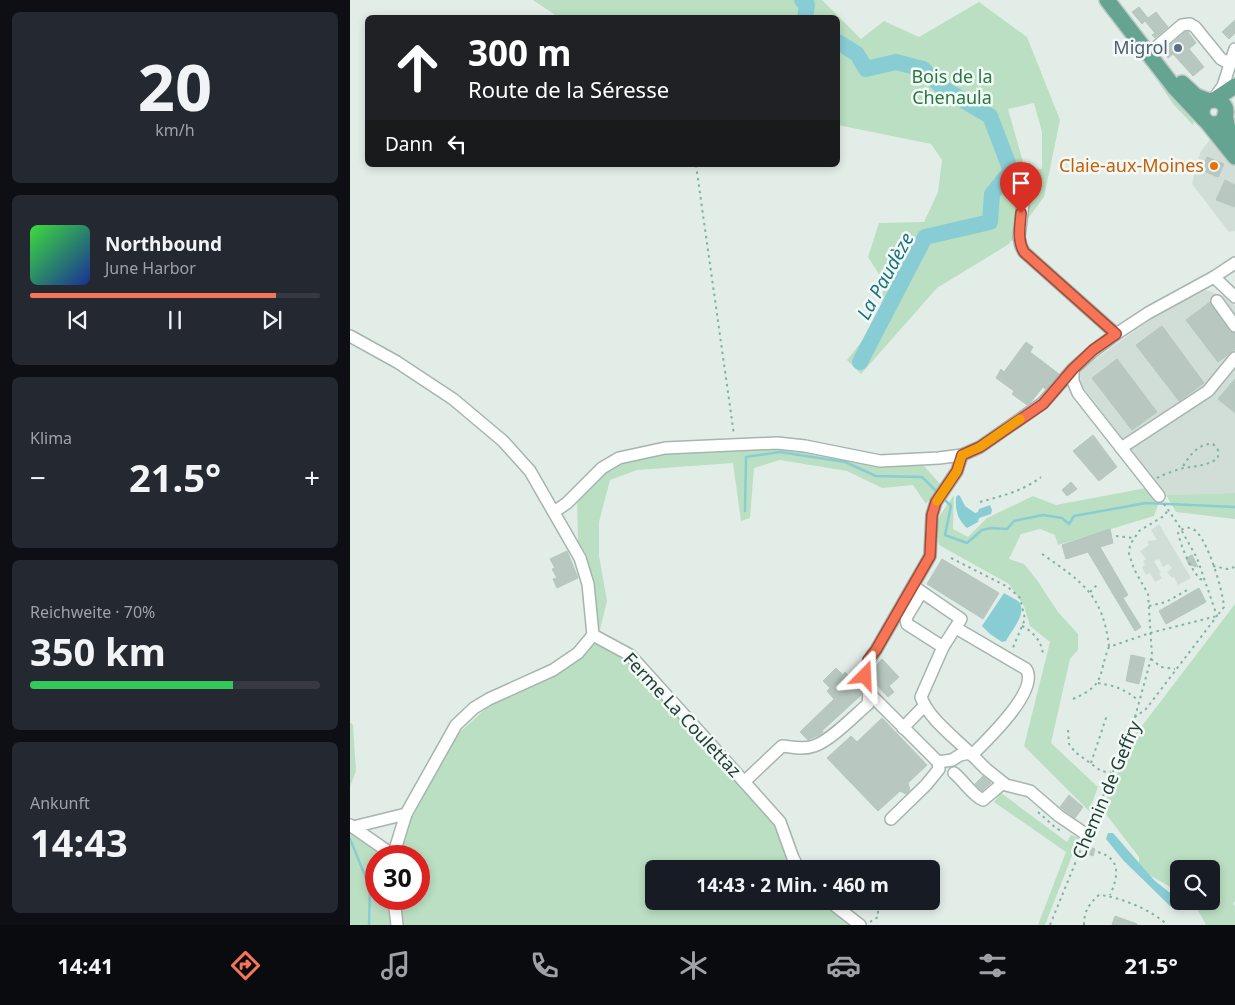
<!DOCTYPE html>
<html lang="de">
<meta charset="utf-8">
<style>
:root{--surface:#171b24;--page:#242831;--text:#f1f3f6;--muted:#9ea1a6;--line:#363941;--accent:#f77457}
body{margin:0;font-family:"Noto Sans",sans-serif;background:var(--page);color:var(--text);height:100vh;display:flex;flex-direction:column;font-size:19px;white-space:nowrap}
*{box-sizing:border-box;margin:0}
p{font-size:16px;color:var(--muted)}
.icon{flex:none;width:28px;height:28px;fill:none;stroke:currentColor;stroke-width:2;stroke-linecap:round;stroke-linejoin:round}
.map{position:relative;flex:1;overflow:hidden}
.details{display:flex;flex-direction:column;gap:12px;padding:12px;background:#0d0f14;width:350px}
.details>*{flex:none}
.banner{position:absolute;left:15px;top:15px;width:475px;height:152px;border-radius:8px;box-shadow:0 2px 8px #0003;background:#202124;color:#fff;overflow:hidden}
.fabs{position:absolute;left:820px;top:860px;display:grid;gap:10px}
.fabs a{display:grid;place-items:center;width:50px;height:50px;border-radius:8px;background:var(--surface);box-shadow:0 2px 8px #0003;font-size:25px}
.speed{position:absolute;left:15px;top:845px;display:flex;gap:10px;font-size:25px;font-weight:700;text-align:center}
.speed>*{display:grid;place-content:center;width:65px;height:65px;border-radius:50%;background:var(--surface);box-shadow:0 2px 8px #0003;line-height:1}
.speed .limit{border:8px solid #d22;background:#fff;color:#111}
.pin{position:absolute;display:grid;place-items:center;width:42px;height:42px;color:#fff;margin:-51px -21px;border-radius:50% 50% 50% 0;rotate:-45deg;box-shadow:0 0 5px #0007}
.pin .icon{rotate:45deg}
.me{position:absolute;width:55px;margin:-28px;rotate:21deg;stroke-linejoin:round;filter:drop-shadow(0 0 4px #0008)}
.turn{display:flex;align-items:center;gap:18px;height:105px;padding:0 20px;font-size:22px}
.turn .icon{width:65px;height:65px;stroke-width:2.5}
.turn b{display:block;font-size:35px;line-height:42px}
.then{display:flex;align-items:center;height:48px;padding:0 20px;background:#0003;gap:10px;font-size:19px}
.big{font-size:38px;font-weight:700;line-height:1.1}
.details .tile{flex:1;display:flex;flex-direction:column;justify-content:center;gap:8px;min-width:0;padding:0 18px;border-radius:8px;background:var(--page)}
.details .dial{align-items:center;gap:0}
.dial b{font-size:65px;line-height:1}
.song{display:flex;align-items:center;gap:15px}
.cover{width:60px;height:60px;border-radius:8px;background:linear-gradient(135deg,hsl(120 70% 55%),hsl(230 70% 35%))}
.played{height:5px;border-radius:2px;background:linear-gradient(90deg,var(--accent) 85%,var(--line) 85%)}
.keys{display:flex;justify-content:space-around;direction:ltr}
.heat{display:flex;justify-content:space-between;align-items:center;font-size:28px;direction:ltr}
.charge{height:8px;border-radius:4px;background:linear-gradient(90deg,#34c759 70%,var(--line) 0)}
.trip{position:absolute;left:295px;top:860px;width:295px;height:50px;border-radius:8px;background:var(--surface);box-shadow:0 2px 8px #0003;font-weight:700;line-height:50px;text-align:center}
.menu{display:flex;height:80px;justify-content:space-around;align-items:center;background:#090b0e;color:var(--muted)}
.menu .icon{width:35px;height:35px}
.menu .active{color:var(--accent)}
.menu b{font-size:22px;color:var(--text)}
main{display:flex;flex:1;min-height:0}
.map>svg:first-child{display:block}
.built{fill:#d1ddd7}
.green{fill:#bbdfc2;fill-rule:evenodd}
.water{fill:#89cdd4}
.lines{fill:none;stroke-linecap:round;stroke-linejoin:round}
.stream{stroke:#89cdd4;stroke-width:2.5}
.river{stroke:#89cdd4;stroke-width:16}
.building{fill:#b8c8c1;stroke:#b5c7be}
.minor-casing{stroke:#a5b5af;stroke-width:14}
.major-casing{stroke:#c1c9c6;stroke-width:18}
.path{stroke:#82b2a0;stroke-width:2;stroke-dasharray:2.5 4;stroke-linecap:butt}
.minor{stroke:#fff;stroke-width:11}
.major{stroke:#65a490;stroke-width:15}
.route-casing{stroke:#a14b39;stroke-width:12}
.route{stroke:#f77457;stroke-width:9}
.slow{stroke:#f59e0b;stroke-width:9}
.service-dot{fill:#5c6f8a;stroke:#f3f9f6;stroke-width:2}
.food-dot{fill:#e8710a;stroke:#f3f9f6;stroke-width:2}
.labels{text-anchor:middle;stroke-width:5;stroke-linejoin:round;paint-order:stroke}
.service-label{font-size:18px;fill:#4e5e75;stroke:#f3f9f6;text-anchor:end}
.park-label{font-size:18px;fill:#2a7843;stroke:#f3f9f6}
.food-label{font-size:18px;fill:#c56008;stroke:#f3f9f6;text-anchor:end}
.street-label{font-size:18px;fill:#223f35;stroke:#f3f9f6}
.water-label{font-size:19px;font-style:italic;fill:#19747e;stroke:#f3f9f6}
</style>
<main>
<section class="details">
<div class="tile dial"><b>20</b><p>km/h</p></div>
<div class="tile">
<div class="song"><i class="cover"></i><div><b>Northbound</b><p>June Harbor</p></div></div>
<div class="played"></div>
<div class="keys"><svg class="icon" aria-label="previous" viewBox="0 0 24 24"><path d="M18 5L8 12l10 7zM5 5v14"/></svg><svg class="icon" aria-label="pause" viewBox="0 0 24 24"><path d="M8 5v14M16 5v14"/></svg><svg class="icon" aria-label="next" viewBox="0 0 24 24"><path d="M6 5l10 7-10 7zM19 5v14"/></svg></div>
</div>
<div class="tile"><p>Klima</p>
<div class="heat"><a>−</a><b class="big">21.5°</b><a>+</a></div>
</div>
<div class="tile"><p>Reichweite · 70%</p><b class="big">350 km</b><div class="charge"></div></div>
<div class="tile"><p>Ankunft</p><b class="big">14:43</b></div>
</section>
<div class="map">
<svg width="885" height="925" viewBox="0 0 885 925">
<rect width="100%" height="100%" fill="#e3ede8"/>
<g class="built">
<path d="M861,138l24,27v66l-6,1 -37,-48 8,-31z"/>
<path d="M856,290l17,6 12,10v187l-69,2 -84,-109 -3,-15 79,-57z"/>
<path d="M809,524l32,54 -13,7 -4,-8 -2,1 -5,-6 5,-4 -4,-4 -5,3 -4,-8 -5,2 7,12 -2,1 3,4 -7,4 -5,-9 -4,2 -4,-8 3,-2 -2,-4 3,-2 -6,-8 9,-6 -2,-4 10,-1 -6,-10z"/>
</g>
<g class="green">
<path d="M183,0h289l39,39 23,-18 35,16 60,-35 48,35 33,83 -16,77 -35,47 -72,44 -76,86 -14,-14 33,-42 4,-36 -16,-25 11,-34 45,-1 14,-30 4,-32 -11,-16 -93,-19v-107l-280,-1zM684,103l8,29v37l-15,1 -2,-1 -17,-60z"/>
<path d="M796,60l21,30 27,32 -1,3 -20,-21 -27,-41z"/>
<path d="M426,447l26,4 75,15h47l17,19 -15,19 -13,-19 -31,3 -35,-17 -67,-11 -26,8 -4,50 -9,3 -8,-58 -96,7 -27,10 -11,42v34l8,45 -7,28 -5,-2 -2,-45 -7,-28 -8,-12 -1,-44 26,-26 16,-10 45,-9z"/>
<path d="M796,488l12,17 -4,11 -96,29 -3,-10 -15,-6 -19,5 -12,25 15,5 13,16 21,32 20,22v16l-8,9 -19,84 47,44 -9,24 -65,-65 26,-104 -20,-16 -6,-20 -15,-22 -70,-39 -3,-24 18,-26 -1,34 15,8 19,-19 46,-22 23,9z"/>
<path d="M885,493v26l-59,-7 -10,-17z"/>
<path d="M885,604v297l-2,3 2,2v19h-29l-13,-24h18v-32h-32v23l-40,-23v-12l-37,-48 30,-70z"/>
<path d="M244,640l33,17 149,169 17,43h-139v32h167l33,24h-504v-93l5,1 28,23h-7v43h43v-43h-21l7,-24 35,-69 20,-31 31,-28z"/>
<path d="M0,722l3,3 3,46 -6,16z"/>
<path d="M651,793l66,49 4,-7 8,3 -34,87h-7l28,-73 -72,-50z"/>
</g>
<g class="water">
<path d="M608,495l2,1 5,10 10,7 3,-1 1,-3 11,-4 2,5 -1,4 -12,4 -1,4 -11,6c-10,-9 -12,-19 -11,-31z"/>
<path d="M654,593c4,3 10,5 14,8 11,11 -7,30 -12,40l-4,1 -12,-8 -8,-8z"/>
<path d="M758,833h5l41,47 31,25 -2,4 -13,-3 -47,-46 -17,-21z"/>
</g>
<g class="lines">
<g class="stream">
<path d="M593,498l8,8 -6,29 22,8 15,-13 9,-2 16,1 7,-8 29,-6 19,3 7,6 5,-8 72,-13 89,4"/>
<path d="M395,511l1,-54 34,-5 65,10 31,14 46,1 15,15"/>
<path d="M0,839l20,49 -1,37"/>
</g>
<g class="river">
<path d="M452,0l5,5 -2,13"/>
<path d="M488,42l19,12 9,15 30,-7 27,7 21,20 46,27 21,55 -19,23 -2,28 -65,15 -65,125"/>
</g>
</g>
<g class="building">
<path d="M789,7l9,11 8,-6 12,15 -13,11 -3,-3 3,-2 -10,-12 -3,3 -10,-12z"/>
<path d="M885,20v13l-6,6 -7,-7z"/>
<path d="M835,32h3l8,11 -7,6 15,18 -11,9 -20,-22 -5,4 -4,-5 5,-4 -1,-2z"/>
<path d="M857,157l17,7 -6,13 -17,-7z"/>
<path d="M875,180l10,5v22l-19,-7z"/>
<path d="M860,302l19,28 6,3v16l-17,13 -32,-42z"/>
<path d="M812,326l42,57 -25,18 -43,-56z"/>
<path d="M676,342l7,5 -3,5 29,22 -14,15 -2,-2 -12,15 -4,3 -15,-11 2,-3 -18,-13 5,-9 3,3z"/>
<path d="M767,359l40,53 -25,18 -40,-52z"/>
<path d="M885,379v34l-17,-14z"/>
<path d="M743,435l24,32 -18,14 -26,-30z"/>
<path d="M721,482l6,7 -10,7 -5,-6z"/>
<path d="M760,529l3,14 -13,4 28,48 -5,3 18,29 -6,4 -47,-79 -22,7 -4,-14z"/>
<path d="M217,551l11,27 -21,10 -4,-9 4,-1 -5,-9 3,-1 -5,-9z"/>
<path d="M842,555l6,12 -9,-2 -3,-7z"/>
<path d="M592,559l57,34 -16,26 -56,-35z"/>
<path d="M849,588l7,14 -40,22 -7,-13z"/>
<path d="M781,655l14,3 -6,26 -13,-3z"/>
<path d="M532,659l17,18 -10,9 5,6 -6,5 -13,-14v-16z"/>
<path d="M486,668l7,7 2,-3 15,16 1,7 -39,36 1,1 -4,3 -11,5 -8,-8 34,-33 -7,-8 3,-3 -7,-7z"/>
<path d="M532,718l45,47 -19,18 2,7 -4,4 -6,-3 -22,20 -51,-53 24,-22 6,6z"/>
<path d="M633,776l8,7 -9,8 -7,-7z"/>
<path d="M719,795l14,12 -8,11 -15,-11z"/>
<path d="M738,846l7,3 -2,7 -7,-3z"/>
<path d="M765,916l22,8v1h-25z"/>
</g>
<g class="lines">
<defs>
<g id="minor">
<path d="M798,54l34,-29 8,-1 5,3 26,32 8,4"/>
<path d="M865,97l8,-11 12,-37"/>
<path d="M677,170l-8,67 2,9 3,6 92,82"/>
<path d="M864,277l21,20"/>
<path d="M867,301l18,25"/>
<path d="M0,336l47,26 56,37 50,42 27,30 50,87 8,26 5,51 -15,18 -25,17 -64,29 -15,9 -18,17 -50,89 -53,13"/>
<path d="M723,369v12l5,12 81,103"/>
<path d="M771,448l87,-57 27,-33"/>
<path d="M204,512l13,-9 35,-35 17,-10 46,-10 112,-5 28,3 75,15 59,-3 23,-3 18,-8 63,-44 30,-34 20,-18 23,-17 32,-21 66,-36 21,-14"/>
<path d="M563,586l48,33 -18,28 -36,-23 -1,-6 15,-25"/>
<path d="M606,628l70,41c14,21 -39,71 -54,86"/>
<path d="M243,635l37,20 83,92 67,75 13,36 6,11"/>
<path d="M593,647l-22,50c7,21 33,40 49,56"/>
<path d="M520,694l68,68 14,-2 8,-5 10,-2 16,16 20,16 24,6 29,25 28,19"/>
<path d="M553,728l21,-22"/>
<path d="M604,773c10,8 18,22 29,27l20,-17"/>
<path d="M394,782l38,-36c10,1 22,4 32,0 16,-5 40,-30 54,-42 4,-24 -11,-30 8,-54l54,-94 2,-41 4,-13 21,-31 5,-16"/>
<path d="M541,819l35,-34 13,-16 -1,-7"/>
<path d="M0,825l43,30"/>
<path d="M43,856l13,-42"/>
<path d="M44,899l3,26"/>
<path d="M479,901l31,24"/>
</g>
<g id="major">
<path d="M757,0l67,87 30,32"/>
<path d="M832,83l14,13 13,5"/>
<path d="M864,100l21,-14"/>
<circle cx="864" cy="112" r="12"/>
<path d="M875,115l4,19 6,12"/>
<path d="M857,122l28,35"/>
</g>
</defs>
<use href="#minor" class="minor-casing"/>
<use href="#major" class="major-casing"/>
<g class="path">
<path d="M346,165l38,270"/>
<path d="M807,478c8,-4 18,-8 27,-10 12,-2 23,-2 34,-10v-8l-5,-6c-15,-1 -24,12 -31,24"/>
<path d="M630,502c22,-6 43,-11 61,-25"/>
<path d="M766,536l17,2"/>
<path d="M692,554c40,28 61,40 67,93"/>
<path d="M601,558l57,29 12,11 5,21 -13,31"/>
<path d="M863,566l14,3 8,-2"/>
<path d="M740,592l9,-9"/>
<path d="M799,606l17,-4 21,-12"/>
<path d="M672,626c12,6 20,16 21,29"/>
<path d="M801,659l10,8 14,2"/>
<path d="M748,683c18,3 26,6 40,17"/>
<path d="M723,699c34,-15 24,-23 36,-52l41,-14 67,-17 7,-9c-1,-16 -17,-71 -31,-78 -5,-3 -11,0 -15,3 3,15 12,36 22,47l5,1"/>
<path d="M785,717l17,-62 -4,-61 -14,-25 -5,-15 1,-9 9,-14 25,-15 4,-6"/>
<path d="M718,730l1,14 6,8 26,19 11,2"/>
<path d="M741,763l16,-48"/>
<path d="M688,812l19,17 6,2"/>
<path d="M741,826l44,-109 11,-8 71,-93 -20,-58 -19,-34 -14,-20"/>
<path d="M748,852c24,7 20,25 12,43"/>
<path d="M520,922l8,-5v-6l-6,-10"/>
<path d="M700,925l33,-81"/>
<path d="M734,925c0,-14 5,-21 15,-30 19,1 55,16 68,30"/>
</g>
<use href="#minor" class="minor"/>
<use href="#major" class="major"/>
</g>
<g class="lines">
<defs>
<path id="route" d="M515,676l3,-16 8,-10 54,-94 2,-41 4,-13 21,-31 5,-16 18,-8 63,-43 30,-35 20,-19 23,-16 -92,-82c-7,-12 -4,-25 -3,-39"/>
</defs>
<use href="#route" class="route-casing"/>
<use href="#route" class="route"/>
<path class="slow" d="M587,501l20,-30 5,-16 18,-8 40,-28"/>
</g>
<circle class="service-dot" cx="828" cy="48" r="5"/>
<circle class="food-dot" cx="864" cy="166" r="5"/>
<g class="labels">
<g class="service-label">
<text x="818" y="54">Migrol</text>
</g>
<g class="park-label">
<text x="602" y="83">Bois de la<tspan x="602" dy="21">Chenaula</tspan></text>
</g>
<g class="food-label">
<text x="854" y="172">Claie-aux-Moines</text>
</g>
<g class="street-label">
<text transform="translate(332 715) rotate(47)" y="6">Ferme La Coulettaz</text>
<text transform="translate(757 790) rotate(-67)" y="6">Chemin de Geffry</text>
</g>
<g class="water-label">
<text transform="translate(535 276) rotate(-61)" y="7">La Paudèze</text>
</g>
</g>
</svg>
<div class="fabs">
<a><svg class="icon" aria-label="search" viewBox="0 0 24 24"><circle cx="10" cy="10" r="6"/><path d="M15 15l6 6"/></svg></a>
</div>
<div class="speed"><div class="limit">30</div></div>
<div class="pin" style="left:671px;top:213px;background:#d93025"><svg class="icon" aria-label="arrive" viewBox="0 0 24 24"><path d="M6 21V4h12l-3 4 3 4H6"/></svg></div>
<svg class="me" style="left:515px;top:676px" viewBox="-20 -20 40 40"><path d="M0-17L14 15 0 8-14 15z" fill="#f77457" stroke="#fff" stroke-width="4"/></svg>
<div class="trip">14:43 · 2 Min. · 460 m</div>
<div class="banner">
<div class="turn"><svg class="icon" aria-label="ahead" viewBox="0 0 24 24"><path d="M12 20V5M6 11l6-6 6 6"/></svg><div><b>300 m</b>Route de la Séresse</div></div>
<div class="then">Dann<svg class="icon" aria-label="left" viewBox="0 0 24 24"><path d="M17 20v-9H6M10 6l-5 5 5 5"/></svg></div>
</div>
</div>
</main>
<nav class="menu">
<b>14:41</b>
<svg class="icon active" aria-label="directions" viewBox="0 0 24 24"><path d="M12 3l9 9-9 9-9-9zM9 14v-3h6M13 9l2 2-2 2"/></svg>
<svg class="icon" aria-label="music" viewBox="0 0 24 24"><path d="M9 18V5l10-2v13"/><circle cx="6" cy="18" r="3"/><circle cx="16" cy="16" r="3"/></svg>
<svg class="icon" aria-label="phone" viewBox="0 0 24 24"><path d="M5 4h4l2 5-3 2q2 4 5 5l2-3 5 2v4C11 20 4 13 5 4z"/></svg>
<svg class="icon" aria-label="climate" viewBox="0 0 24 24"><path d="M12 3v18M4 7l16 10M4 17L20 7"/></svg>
<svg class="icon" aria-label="car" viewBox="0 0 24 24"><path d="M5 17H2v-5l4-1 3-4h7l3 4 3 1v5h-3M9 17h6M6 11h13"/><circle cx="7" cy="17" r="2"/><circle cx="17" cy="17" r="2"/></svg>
<svg class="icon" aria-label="filters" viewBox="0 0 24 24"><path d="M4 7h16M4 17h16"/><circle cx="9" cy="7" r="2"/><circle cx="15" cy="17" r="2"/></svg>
<b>21.5°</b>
</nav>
